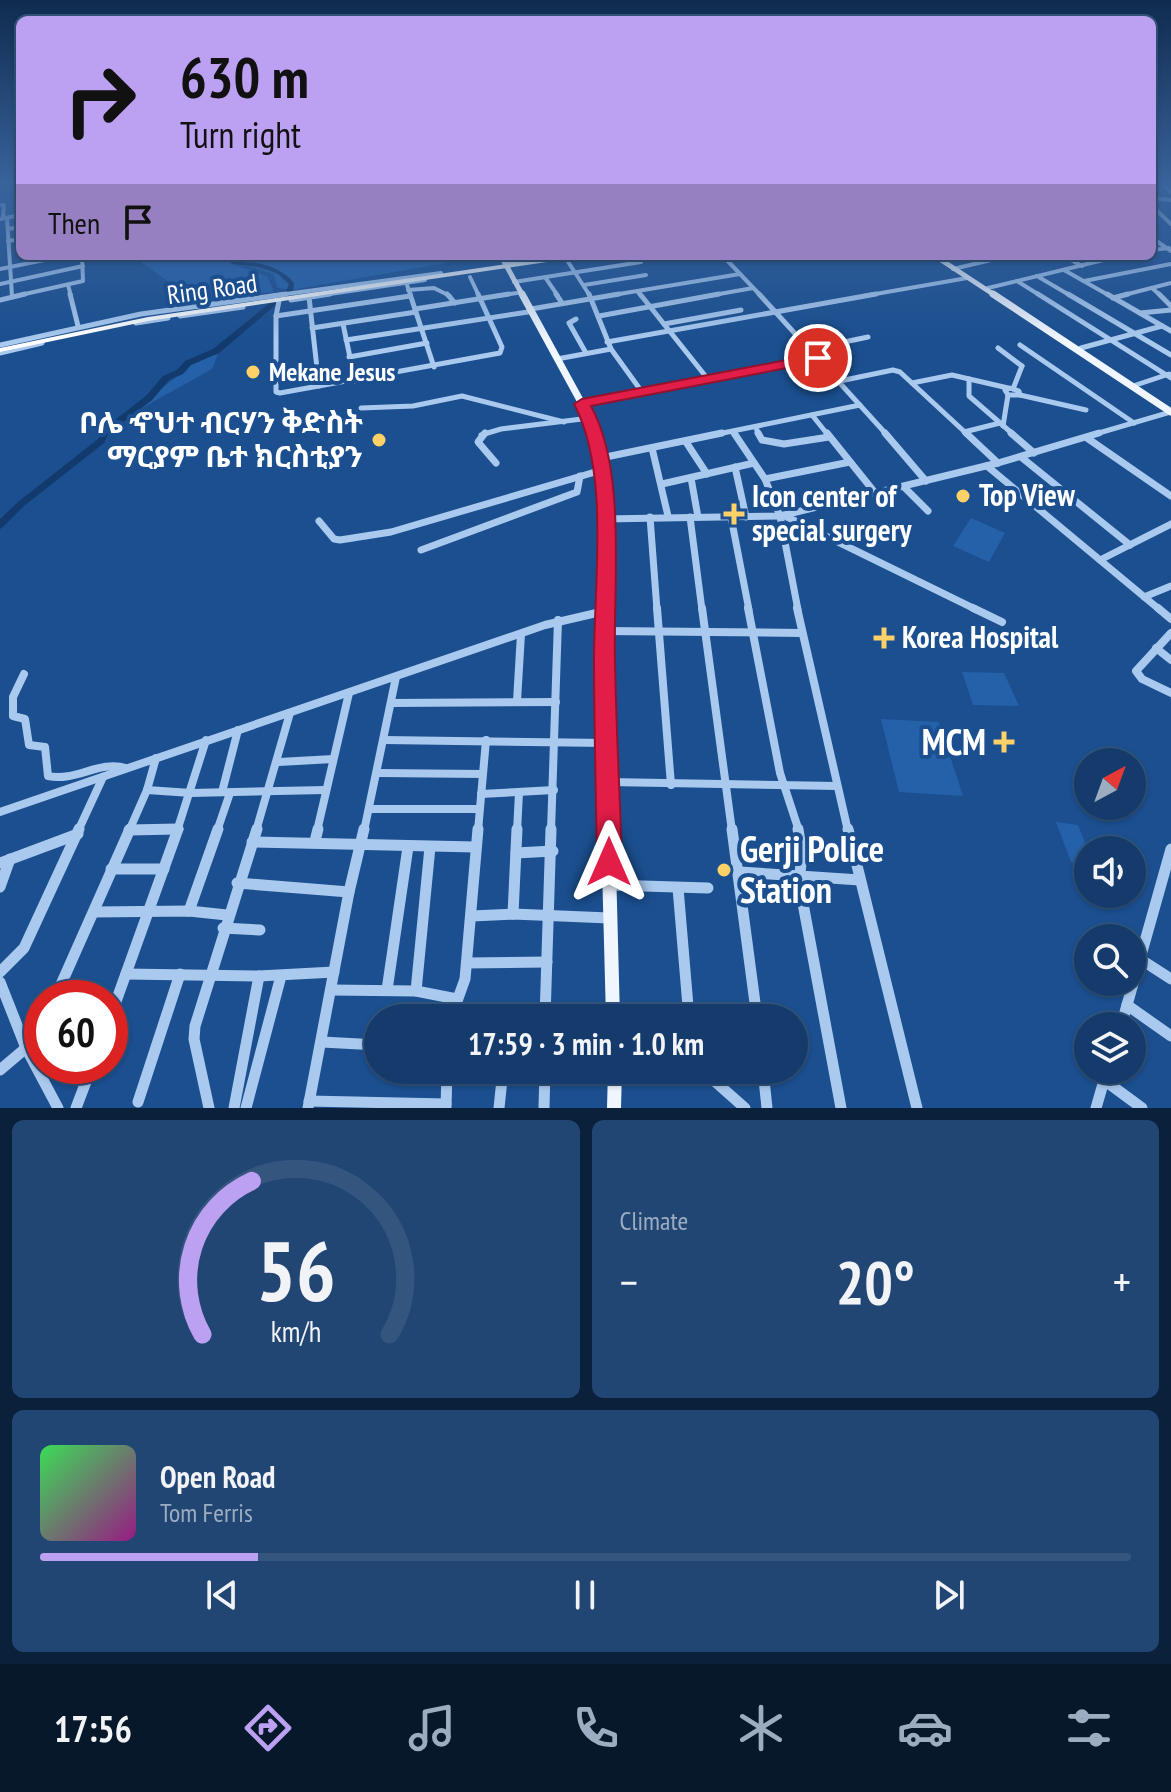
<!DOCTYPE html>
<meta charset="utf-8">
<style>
:root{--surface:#143b6b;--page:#214673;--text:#f1f3f6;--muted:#9dadc1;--line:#33557e;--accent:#bca0f2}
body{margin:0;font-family:"PT Sans Narrow","Noto Sans Ethiopic",sans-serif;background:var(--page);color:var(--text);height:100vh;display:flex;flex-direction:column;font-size:30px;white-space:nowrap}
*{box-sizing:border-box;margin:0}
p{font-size:26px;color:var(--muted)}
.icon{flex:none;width:44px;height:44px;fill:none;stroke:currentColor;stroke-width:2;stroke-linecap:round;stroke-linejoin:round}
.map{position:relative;height:1108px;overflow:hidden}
.drawer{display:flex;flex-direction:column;gap:12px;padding:12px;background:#0b203b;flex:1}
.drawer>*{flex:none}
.guide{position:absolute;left:16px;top:16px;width:1140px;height:244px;border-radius:12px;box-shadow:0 2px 6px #0004,0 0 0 2px var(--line);background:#bca0f2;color:#111;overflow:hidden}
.needle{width:52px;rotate:41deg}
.fabs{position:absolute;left:1074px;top:748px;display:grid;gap:16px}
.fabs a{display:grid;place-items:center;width:72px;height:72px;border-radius:50%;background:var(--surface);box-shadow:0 2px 6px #0004,0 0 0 2px var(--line);font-size:40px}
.speed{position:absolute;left:24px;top:980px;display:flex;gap:16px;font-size:40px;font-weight:700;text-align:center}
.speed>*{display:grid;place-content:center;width:104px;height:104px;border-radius:50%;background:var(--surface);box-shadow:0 2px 6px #0004,0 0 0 2px var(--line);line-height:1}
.speed .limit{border:12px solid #d22;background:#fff;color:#111}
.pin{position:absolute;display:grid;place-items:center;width:68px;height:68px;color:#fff;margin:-34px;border:4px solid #fff;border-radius:50%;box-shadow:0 2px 8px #0007}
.me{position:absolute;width:88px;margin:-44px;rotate:0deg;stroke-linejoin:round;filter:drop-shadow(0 0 6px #0008)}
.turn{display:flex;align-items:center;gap:28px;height:168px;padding:0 32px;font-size:36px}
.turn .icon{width:104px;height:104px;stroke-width:2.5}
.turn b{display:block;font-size:56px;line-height:68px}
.then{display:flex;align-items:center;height:76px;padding:0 32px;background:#0003;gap:16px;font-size:30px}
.big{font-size:60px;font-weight:800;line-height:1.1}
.drawer .card{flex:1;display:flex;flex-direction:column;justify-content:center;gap:12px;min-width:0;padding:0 28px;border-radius:12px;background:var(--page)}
.drawer .dial{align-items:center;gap:0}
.dial svg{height:208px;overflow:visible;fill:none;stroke:var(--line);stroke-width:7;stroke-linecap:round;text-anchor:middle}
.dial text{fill:var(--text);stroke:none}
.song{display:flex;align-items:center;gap:24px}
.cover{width:96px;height:96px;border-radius:12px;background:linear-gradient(135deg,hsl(130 70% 55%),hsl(310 70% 35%))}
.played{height:8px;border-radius:4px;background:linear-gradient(90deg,var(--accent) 20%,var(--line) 20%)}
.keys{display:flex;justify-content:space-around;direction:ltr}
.heat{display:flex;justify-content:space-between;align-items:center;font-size:44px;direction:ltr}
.drawer .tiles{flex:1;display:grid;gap:12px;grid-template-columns:1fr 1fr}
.card:last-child{grid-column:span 2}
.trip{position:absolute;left:364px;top:1004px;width:444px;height:80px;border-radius:40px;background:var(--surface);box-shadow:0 2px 6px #0004,0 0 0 2px var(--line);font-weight:800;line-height:80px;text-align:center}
.tabs{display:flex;height:128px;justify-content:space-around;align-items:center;background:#08182b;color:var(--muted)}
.tabs .icon{width:56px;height:56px}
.tabs .current{color:var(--accent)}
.tabs b{font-size:36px;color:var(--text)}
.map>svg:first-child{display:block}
.green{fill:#2461a8}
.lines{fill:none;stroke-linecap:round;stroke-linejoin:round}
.river{fill:#123a6d;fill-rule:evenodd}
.minor-far4{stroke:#a9c9ee;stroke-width:4}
.minor-far3{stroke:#a9c9ee;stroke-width:5}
.minor-far2{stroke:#a9c9ee;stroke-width:7}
.minor-far1{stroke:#a9c9ee;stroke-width:8}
.minor{stroke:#a9c9ee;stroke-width:11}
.major-far4{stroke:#f0f6ff;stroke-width:5}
.major-far3{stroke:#f0f6ff;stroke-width:7}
.major-far2{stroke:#f0f6ff;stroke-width:9}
.major-far1{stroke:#f0f6ff;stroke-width:11}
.major{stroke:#f0f6ff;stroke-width:14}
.highway{fill:#fff;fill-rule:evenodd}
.route{fill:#e11d48;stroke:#92132f;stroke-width:2}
.poi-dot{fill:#ffd166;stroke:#1b4f8f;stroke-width:3}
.labels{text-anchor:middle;stroke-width:8;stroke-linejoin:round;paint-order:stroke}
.far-street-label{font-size:26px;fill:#fff;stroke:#1b4f8f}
.far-poi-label{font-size:26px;font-weight:bold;fill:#fff;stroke:#1b4f8f;text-anchor:start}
.poi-label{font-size:30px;font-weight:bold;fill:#fff;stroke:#1b4f8f;text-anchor:start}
.near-poi-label{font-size:36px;font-weight:bold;fill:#fff;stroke:#1b4f8f;text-anchor:end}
</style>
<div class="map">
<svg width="1171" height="1108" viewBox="0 0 1171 1108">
<rect width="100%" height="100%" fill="#1b4f8f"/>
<g class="green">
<path d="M132,256h316l4,6 -161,28 -13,-2 -5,-14 -20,-7 -19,-2 33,11 7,16 -79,8z"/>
<path d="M218,354l-6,15 -86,48 70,-56z"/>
<path d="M971,518l34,15 -16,29 -36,-16z"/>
<path d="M962,672l42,1 15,33 -46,-1z"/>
<path d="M881,719l58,3 24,74 -64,-4z"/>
<path d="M1056,822l22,3 10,25v14l-17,-2z"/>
</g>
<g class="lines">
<path class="river" d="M224,256h7c7,8 16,6 26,7 15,3 27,8 37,20l-1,7 -74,63 -28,12 -8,9 -14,6 -17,20 -43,33 -5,10 -80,63 -21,21 -3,2v-10l18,-17 80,-63 5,-10 43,-33 17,-20 14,-6 8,-9 28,-12 74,-60 2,-5 -11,-10 -7,-3 -13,-4 -26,-3z"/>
<g class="minor-far4">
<path d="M1164,185l7,7"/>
<path d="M1152,198l19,2"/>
<path d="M0,205h4l-1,13"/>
<path d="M1152,206l19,18"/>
<path d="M7,218l5,78"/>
<path d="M0,219l20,-4"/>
<path d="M8,229l12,-2"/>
<path d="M1152,238l19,13"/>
<path d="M8,241l12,-2"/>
<path d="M1152,250l17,-2"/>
<path d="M452,256l2,3"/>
<path d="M572,256h16"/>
<path d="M723,256l38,40"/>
<path d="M1064,256l18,10"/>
<path d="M565,257l25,39"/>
<path d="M0,269l64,-13"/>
<path d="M953,269l55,-13"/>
<path d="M1064,270l46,26"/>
<path d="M1037,276l34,20"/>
<path d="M470,277l9,19"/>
<path d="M545,277l13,19"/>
<path d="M1017,281l24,15"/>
<path d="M1084,281l87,-17"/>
<path d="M514,282l127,-20"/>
<path d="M0,284l83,-18"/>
<path d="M68,285l3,11"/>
<path d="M407,285l4,11"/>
<path d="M584,285l62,-10"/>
<path d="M988,288l132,-32"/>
<path d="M1152,288l9,8"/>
<path d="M408,290l26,-2 16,8"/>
<path d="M638,292l3,4"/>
<path d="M16,296l67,-15 -1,-25"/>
<path d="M271,296l170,-23"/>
<path d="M316,296l109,-16"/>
<path d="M496,296l21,-3"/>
<path d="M607,296l133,-22"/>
<path d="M708,296l45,-8"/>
<path d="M864,296l103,-18"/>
<path d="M1120,296l51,-13"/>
</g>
<g class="minor-far3">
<path d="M70,294l8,32"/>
<path d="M410,294l24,73"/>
<path d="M447,294l8,9"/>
<path d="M556,294l6,9"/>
<path d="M589,294l22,55 31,43"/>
<path d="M640,294l67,84"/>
<path d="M759,294l128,141"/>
<path d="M1038,294l133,84"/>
<path d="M1068,294l103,61"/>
<path d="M1107,294l64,37"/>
<path d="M1159,294l12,12"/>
<path d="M309,297l10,89"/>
<path d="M1113,298l15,-4"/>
<path d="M0,300l25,-6"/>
<path d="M291,300l39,-6"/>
<path d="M279,301l-3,15v76l4,1 220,-40 2,-6 -24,-53"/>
<path d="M415,309l94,-15"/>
<path d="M531,309l88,-15"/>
<path d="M1140,313l31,-3"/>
<path d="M180,316l63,-9"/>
<path d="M276,316l134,-20"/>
<path d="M599,316l120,-22"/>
<path d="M576,319l-7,4 17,30"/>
<path d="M136,323l32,-5"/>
<path d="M343,324l12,57"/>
<path d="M664,324l77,-14"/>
<path d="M312,328l104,-16"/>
<path d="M346,340l182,-28"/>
<path d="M607,342l269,-48"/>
<path d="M0,345l141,-31 145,-20"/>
<path d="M1020,345l114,78"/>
<path d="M998,348l24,18"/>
<path d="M1081,348l81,-22"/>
<path d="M811,349l57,-12"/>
<path d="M0,353l42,-10"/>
<path d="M349,357l78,-14"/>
<path d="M557,359l54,-10"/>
<path d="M969,379v17l45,39"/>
<path d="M840,381l53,-11 7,2 68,63"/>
<path d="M912,383l40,-8 56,13"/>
<path d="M1136,385l33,-11"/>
<path d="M1010,388l9,3 1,4h-12l-3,-5z"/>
<path d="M1013,389l9,-23"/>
<path d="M1020,395l66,15"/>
<path d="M582,404l236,-46"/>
<path d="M361,408l52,-2 49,-10 102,26"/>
<path d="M812,415l16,20"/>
<path d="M1003,426l5,-31"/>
<path d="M756,428l3,7"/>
<path d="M733,432l2,3"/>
<path d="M964,432l36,-9"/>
<path d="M481,435l20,-6 89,-11"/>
<path d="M713,435l147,-30"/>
<path d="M1092,435l79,-23"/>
</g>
<g class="minor-far2">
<path d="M485,433l-7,9 18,21"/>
<path d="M734,433l31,46 15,37 18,94"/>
<path d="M758,433l4,7 22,4 45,-7"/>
<path d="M827,433l49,61"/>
<path d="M885,433l41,48"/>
<path d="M966,433l32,30"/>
<path d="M1011,433l23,20"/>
<path d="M1087,438l84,58"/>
<path d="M686,442l21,32"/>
<path d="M652,448l16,68"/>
<path d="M1021,457l109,88"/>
<path d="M601,458l121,-25"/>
<path d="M987,466l173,144"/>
<path d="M735,467l11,50"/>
<path d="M691,478l7,39"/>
<path d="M765,479l85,-17"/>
<path d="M662,484l92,-21"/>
<path d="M904,487l24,24"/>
<path d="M785,516l192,94"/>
<path d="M650,517l7,93"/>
<path d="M690,517l12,93"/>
<path d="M731,517l18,93"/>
<path d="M604,519l176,-3 218,-53 101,-30"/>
<path d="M319,521l15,18 6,1 51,-8 211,-62"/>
<path d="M421,550l156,-58 3,-16"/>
<path d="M1100,560l71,-36"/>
<path d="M1144,597l27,-11"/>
</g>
<g class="minor-far1">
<path d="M657,608l14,177"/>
<path d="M702,608l30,223"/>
<path d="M748,608l32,165 19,58"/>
<path d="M797,608l51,223"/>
<path d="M973,608l29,14"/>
<path d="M1158,608l13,11"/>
<path d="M605,631l197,2"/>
<path d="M1171,633l-35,38 6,8 29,14"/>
<path d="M1156,648l15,12"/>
<path d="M24,674l-11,23v19l12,3 4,26 16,2 3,29c28,6 51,-16 78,-8"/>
<path d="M517,701l4,-67"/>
<path d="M391,703l165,-1"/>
<path d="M384,740l223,3"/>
<path d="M279,762l54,-3"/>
<path d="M378,773l104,1"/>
<path d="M608,782l229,4"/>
<path d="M147,790l44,3 134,-3"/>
<path d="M222,792l16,-62"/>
<path d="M481,794l73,-4"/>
<path d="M369,809h110"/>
<path d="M0,812l545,-187 60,-14"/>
<path d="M129,830l49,-1"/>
<path d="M78,831l25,-54"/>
<path d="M129,831l18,-41 9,-32"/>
<path d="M177,831l29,-91"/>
<path d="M217,831l13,-38"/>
<path d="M256,831l34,-118"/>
<path d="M317,831l32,-138"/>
<path d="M364,831l32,-154"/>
<path d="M478,831l8,-91"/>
<path d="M517,831l2,-38"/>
<path d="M551,831l7,-211"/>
</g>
<g class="minor">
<path d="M732,829l25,189"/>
<path d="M798,829l4,26 -3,27 42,226"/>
<path d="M848,829l69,279"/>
<path d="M129,830l49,-1"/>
<path d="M315,841l3,-12"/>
<path d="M252,842l223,5"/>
<path d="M1171,849l-44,156 44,31"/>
<path d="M516,853l37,-2"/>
<path d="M0,863l78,-29"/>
<path d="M111,869h53"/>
<path d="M740,872l120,8"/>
<path d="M237,883l112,9"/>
<path d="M610,885l98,3"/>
<path d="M0,887l10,-28"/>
<path d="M678,888l11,130"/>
<path d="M189,911l29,-82"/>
<path d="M94,912l95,-1 38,4"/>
<path d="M513,914l4,-85"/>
<path d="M472,916l41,-2 96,4"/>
<path d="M223,928l37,2"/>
<path d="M1140,959l31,20"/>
<path d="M467,963l80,-1"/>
<path d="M0,972l24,-24 55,-119"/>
<path d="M126,974l133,2 75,-4"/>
<path d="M0,982l26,66 32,60"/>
<path d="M331,990l85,1 41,8"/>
<path d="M387,990l21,-143"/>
<path d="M416,991l14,-144"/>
<path d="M55,998l75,-169"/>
<path d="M453,1011l92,1"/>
<path d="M110,1018l68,-189"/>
<path d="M451,1018l14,-39 13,-150"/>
<path d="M545,1018l6,-189"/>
<path d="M1121,1026l6,-21"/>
<path d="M322,1042l56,3"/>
<path d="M30,1054l12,-27"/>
<path d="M0,1070l26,-22"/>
<path d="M702,1070l43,38"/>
<path d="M763,1070l4,38"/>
<path d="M545,1072l37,-2"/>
<path d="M1104,1080l38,28"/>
<path d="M309,1101l137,3"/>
<path d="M138,1102l42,-128"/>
<path d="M76,1108l16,-42"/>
<path d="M209,1108l-15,-69 1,-13 62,-197"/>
<path d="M234,1108l25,-132"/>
<path d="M246,1108l35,-132"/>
<path d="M308,1108l41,-216 15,-63"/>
<path d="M446,1108l1,-38"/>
<path d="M499,1108l4,-38"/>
<path d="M544,1108l1,-38"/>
<path d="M1096,1108l11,-38"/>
</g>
<g class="major-far4">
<path d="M501,256l22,40"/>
<path d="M935,256l61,40"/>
<path d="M509,263l45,-7"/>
</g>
<g class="major-far3">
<path d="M522,294l71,130 3,11"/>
<path d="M993,294l178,118"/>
</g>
<path class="major-far2" d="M595,433l9,60v117"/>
<path class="major-far1" d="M604,608l4,223"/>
<g class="major">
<path d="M608,829l5,189"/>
<path d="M614,1108l1,-38"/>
</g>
<path class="highway" d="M561,256h16l-3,2 -426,63 -148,31v-4l148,-31z"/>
</g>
<linearGradient id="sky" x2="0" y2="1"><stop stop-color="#0f2b4f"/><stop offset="0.54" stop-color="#39639b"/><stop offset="1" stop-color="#39639b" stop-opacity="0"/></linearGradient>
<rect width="1171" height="340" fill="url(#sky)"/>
<path class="route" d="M818,354l5,1v6l-232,45c36,66 22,179 24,254 1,67 5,134 7,202l-4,9 -9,3 -9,-3 -3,-9c-1,-68 -3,-136 -3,-203 0,-77 16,-187 -20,-255l8,-5z"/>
<g class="poi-dot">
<circle cx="253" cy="372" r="8"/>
<circle cx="379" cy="440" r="8"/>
<circle cx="963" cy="496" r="8"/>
<path d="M730 502h8v8h8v8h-8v8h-8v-8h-8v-8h8z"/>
<path d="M880 626h8v8h8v8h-8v8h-8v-8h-8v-8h8z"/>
<path d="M1000 730h8v8h8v8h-8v8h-8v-8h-8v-8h8z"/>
<circle cx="724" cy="870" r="8"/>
</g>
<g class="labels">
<g class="far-street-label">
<text transform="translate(212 289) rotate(-8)" y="9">Ring Road</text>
</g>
<g class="far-poi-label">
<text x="269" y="381">Mekane Jesus</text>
</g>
<g class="poi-label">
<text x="363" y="433" text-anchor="end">ቦሌ ኆህተ ብርሃን ቅድስት<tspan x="363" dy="34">ማርያም ቤተ ክርስቲያን</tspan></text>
<text x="979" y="506">Top View</text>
<text x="752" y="507">Icon center of<tspan x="752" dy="34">special surgery</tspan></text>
<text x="902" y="648">Korea Hospital</text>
</g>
<g class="near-poi-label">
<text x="986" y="755">MCM</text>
<text x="740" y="862" text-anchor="start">Gerji Police<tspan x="740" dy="41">Station</tspan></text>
</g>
</g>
</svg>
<div class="fabs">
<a><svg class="needle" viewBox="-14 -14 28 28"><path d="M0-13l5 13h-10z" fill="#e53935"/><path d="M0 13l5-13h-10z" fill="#9dadc1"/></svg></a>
<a><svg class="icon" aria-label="sound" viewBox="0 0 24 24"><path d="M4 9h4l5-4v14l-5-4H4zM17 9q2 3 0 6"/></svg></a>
<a><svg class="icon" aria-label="search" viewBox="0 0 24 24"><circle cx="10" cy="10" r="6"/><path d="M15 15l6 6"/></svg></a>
<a><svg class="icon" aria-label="layers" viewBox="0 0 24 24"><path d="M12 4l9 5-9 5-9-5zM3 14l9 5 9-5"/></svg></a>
</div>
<div class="speed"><div class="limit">60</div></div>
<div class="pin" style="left:818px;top:358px;background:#d93025"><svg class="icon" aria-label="arrive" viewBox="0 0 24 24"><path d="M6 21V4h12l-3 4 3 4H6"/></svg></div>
<svg class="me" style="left:609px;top:862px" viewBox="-20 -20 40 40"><path d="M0-17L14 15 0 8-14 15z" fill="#e11d48" stroke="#fff" stroke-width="4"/></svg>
<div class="trip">17:59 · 3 min · 1.0 km</div>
<div class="guide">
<div class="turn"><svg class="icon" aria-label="right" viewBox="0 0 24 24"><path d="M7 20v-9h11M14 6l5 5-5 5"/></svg><div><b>630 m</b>Turn right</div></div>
<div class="then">Then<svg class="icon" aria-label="arrive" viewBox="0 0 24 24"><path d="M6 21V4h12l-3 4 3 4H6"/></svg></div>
</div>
</div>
<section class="drawer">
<div class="tiles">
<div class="card dial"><svg viewBox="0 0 100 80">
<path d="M14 69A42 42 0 1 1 86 69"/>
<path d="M14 69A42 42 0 0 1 33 10" stroke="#bca0f2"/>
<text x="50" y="56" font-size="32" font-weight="700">56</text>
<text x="50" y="72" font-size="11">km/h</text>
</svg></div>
<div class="card"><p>Climate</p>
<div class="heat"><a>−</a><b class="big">20°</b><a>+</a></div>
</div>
<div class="card">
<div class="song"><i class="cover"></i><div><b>Open Road</b><p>Tom Ferris</p></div></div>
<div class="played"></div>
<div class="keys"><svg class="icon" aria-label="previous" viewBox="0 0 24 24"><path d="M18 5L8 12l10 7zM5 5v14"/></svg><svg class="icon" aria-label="pause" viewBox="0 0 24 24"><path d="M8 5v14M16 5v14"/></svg><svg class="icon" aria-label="next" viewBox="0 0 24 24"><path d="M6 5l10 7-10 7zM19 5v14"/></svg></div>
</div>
</div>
</section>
<nav class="tabs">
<b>17:56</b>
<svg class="icon current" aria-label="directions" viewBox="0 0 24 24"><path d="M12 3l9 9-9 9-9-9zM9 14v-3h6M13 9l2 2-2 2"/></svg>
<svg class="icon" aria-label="music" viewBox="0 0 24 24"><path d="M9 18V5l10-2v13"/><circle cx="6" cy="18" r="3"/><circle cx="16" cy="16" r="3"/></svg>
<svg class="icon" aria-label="phone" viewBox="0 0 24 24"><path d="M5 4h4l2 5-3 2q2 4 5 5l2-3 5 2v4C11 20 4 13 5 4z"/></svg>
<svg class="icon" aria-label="climate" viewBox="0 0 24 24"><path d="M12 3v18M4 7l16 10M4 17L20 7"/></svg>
<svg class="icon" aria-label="car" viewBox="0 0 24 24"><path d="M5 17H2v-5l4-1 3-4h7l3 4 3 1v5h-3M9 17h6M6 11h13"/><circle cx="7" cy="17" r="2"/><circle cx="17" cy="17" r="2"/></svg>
<svg class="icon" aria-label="filters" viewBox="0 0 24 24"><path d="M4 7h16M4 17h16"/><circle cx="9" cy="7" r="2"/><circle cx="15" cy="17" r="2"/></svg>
</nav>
